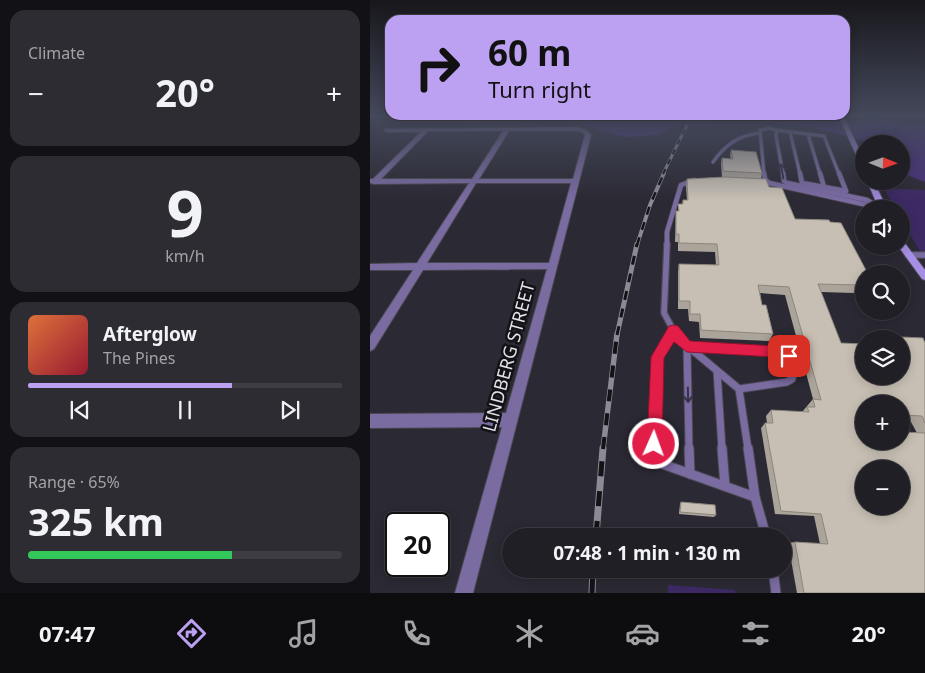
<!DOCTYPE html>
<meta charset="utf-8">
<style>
:root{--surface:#201f26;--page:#2d2c32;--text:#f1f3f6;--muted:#a2a2a7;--line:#3d3d43;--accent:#bca0f2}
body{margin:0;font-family:"Noto Sans",sans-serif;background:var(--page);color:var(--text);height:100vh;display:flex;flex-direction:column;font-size:19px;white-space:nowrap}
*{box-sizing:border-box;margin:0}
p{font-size:16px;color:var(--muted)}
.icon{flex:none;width:28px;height:28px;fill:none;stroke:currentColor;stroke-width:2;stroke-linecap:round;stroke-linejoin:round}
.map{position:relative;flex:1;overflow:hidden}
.sheet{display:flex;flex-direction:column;gap:10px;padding:10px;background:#121115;width:370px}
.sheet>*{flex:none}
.top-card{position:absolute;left:15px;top:15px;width:465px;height:105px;border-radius:15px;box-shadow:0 2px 12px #0003,0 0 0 1px var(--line);background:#bca0f2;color:#111;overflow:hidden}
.needle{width:32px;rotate:91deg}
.controls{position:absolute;left:485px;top:135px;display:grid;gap:10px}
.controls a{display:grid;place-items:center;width:55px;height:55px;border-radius:50%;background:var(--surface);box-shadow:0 2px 12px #0003,0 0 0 1px var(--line);font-size:25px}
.speed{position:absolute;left:15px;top:512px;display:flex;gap:10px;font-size:25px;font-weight:700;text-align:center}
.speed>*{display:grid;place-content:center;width:65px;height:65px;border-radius:50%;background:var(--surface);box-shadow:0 2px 12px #0003,0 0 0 1px var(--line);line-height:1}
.speed .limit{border:2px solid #111;border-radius:8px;background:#fff;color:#111}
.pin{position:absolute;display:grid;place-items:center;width:42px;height:42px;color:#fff;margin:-21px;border-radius:10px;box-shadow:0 2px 8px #0006}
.me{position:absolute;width:55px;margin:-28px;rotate:2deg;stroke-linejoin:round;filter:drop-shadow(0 0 4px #0008)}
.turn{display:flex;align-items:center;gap:18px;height:105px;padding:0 20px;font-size:22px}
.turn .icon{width:65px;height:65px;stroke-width:2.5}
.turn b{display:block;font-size:35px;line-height:42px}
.big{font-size:38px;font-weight:700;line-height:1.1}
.sheet .tile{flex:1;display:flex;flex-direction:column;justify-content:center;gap:8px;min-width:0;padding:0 18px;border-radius:15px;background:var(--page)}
.sheet .dial{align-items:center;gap:0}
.dial b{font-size:65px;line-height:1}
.song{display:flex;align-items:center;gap:15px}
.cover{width:60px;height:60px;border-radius:8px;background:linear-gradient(135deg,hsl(20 70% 55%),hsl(350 70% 35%))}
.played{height:5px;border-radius:2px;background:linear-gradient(90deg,var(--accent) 65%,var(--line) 65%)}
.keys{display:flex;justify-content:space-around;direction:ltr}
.heat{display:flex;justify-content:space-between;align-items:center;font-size:28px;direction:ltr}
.charge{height:8px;border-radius:4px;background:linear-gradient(90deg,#34c759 65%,var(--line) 0)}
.trip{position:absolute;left:132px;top:528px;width:290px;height:50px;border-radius:25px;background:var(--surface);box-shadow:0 2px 12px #0003,0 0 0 1px var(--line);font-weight:700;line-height:50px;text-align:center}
.tab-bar{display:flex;height:80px;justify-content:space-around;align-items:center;background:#0d0c0f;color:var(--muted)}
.tab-bar .icon{width:35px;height:35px}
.tab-bar .active{color:var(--accent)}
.tab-bar b{font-size:22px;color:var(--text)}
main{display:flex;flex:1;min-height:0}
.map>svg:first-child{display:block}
.green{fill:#3d2a64}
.water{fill:#4a307c}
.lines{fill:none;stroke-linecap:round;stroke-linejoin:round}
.lane-far4-casing{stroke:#494750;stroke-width:4.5}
.lane-far3-casing{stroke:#494750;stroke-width:6}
.lane-far2-casing{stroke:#494750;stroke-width:8}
.lane-far1-casing{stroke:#494750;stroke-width:9}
.lane-casing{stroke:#494750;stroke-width:11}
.street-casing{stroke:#494750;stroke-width:2}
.secondary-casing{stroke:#494750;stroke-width:2}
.lane-far4{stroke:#7a6ba1;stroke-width:3}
.lane-far3{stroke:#7a6ba1;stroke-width:4.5}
.lane-far2{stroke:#7a6ba1;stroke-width:5.5}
.lane-far1{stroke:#7a6ba1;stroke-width:7}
.lane{stroke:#7a6ba1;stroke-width:9}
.street{fill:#7a6ba1;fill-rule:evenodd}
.secondary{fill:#a78fe5;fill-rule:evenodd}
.rail-far4-casing{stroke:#8c8a93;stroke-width:3}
.rail-far3-casing{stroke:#8c8a93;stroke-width:4}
.rail-far2-casing{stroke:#8c8a93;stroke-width:5}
.rail-far1-casing{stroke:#8c8a93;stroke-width:5.5}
.rail-casing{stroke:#8c8a93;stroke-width:7}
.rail-far4{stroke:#131217;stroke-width:2;stroke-dasharray:5.5;stroke-linecap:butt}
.rail-far3{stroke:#131217;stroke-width:2.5;stroke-dasharray:8;stroke-linecap:butt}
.rail-far2{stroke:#131217;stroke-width:3;stroke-dasharray:9;stroke-linecap:butt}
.rail-far1{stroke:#131217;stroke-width:4;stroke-dasharray:12;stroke-linecap:butt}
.rail{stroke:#131217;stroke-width:5;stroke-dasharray:15;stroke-linecap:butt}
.wall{fill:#aba49a;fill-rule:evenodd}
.building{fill:#c7bfb3;stroke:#8b867d;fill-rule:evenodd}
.oneway{stroke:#373147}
.route{fill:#e11d48;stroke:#92132f}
.labels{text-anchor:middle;stroke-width:5;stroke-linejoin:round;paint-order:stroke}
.street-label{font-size:18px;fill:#e4e3ea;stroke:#131217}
</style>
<main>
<section class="sheet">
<div class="tile"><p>Climate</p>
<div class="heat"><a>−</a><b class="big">20°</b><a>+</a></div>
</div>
<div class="tile dial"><b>9</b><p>km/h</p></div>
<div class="tile">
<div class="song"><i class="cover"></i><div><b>Afterglow</b><p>The Pines</p></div></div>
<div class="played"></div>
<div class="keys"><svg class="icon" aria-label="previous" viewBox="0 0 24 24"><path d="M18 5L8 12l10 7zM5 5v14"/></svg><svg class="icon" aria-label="pause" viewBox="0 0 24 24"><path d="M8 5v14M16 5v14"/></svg><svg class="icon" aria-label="next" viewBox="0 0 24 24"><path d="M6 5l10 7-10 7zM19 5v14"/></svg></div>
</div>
<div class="tile"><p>Range · 65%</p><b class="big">325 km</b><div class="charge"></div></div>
</section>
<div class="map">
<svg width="555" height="593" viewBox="0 0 555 593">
<rect width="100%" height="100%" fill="#2b2933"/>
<g class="green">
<path d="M514,188l41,2v69l-24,-39v-11h-6z"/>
<path d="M298,569h65l1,8 -66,-5z"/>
<path d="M298,585l67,5v3h-67z"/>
</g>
<path class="water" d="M186,117h260l15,5h29l11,-5 22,5 32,1v59l-18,-7 -6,-6v-25h-24l-76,-19h-15l-44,-7c-12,2 -26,-3 -35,8l-12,-1 -3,-4h-11l-22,14 -35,2 -35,-10 -8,-6z"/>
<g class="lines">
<defs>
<g id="lane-far4">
<path d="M406,130l48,6 15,38"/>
<path d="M420,132l10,42"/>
<path d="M438,134l12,40"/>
<path d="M343,162c12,-17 26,-27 47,-29"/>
<path d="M394,174l-4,-44 10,-2 7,3 -1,5 7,38"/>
</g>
<g id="lane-far3">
<path d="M394,173l1,6 4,4 98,22h14"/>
<path d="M413,173l1,8 3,2 80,17 5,3"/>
<path d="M430,173l2,10 44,8"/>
<path d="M450,173l4,14"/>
<path d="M469,173l7,18"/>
<path d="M297,245v-13l14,-47 13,-5"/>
</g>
<g id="lane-far2">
<path d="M297,244l-3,69 12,22"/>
<path d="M538,255h17"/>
<path d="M301,335l3,-5"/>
</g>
<g id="lane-far1">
<path d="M305,334l3,4 61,51 9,60"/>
<path d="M347,371l5,78"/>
<path d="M284,449l4,-92 14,-23"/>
<path d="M319,449l-2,-102 88,5 14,4 4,16 -1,7 -5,3 -48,7"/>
</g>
<g id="lane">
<path d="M285,448l-1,13 101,36"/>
<path d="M319,448l1,26"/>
<path d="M352,448l3,38"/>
<path d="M378,448l7,49 11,39"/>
<path d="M403,569l3,24"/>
</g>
<path id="street" d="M206,127l10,3 5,5 -118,458h-18l47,-166 -132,1v-14l136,-1 41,-144 -124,1 -49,79 -4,2v-15l43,-66h-43v-6l47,-1 52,-80 -95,1 -4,-1v-4h3l48,-47h-34l-2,-1v-2zM58,131h75l-31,48h-91zM139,131h67l6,1 3,3 -12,44h-94zM106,183h95l-22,80h-122z"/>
<g id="secondary">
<path d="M469,117h5l20,42v9l-3,-2z"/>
<path d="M497,181h7l13,28h-8z"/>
<path d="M531,241l3,1 21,28v10l-3,-1 -24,-33h3z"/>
</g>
</defs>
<use href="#lane-far4" class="lane-far4-casing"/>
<use href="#lane-far3" class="lane-far3-casing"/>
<use href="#lane-far2" class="lane-far2-casing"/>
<use href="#lane-far1" class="lane-far1-casing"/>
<use href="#lane" class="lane-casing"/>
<use href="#street" class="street-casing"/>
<use href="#secondary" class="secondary-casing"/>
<use href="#lane-far4" class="lane-far4"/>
<use href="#lane-far3" class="lane-far3"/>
<use href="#lane-far2" class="lane-far2"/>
<use href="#lane-far1" class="lane-far1"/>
<use href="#lane" class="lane"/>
<use href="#street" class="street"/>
<use href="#secondary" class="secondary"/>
<defs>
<path id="rail-far4" d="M293,174l28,-57"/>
<path id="rail-far3" d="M267,245l13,-40 14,-32"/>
<path id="rail-far2" d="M247,335l20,-91"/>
<path id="rail-far1" d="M233,449l14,-115"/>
<g id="rail">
<path d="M226,536l7,-88"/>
<path d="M222,593l1,-24"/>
</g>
</defs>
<use href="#rail-far4" class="rail-far4-casing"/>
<use href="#rail-far3" class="rail-far3-casing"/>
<use href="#rail-far2" class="rail-far2-casing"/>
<use href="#rail-far1" class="rail-far1-casing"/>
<use href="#rail" class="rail-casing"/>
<use href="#rail-far4" class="rail-far4"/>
<use href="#rail-far3" class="rail-far3"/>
<use href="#rail-far2" class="rail-far2"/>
<use href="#rail-far1" class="rail-far1"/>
<use href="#rail" class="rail"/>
</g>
<g class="wall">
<path d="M361,150l31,23 -1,6 -39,-2 -1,-13 1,-6 9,1 -1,-4z"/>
<path d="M355,177l41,2 3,8 13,1 13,31 34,1 1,2 11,1 27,51h-4v17h-8l-2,2 -33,-1 20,51 23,1v32h37v-37h-24l2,-3 44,2 2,5v250h-128l-9,-50 7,-1 25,2 -6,-28 -39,-2 -14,-86 4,-5h2l-1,-7 5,-6 31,2 11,-13 -28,-104 -25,-2 2,12h4l7,29 -4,7 -69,-3 -1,-16 -10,-1 -1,-12h-10v-37l1,-8 37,1 -1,-13 -37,-1v-9h-3l1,-31h2v-7h4l1,-4h4l-1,-13 1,-8zM494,404h37v17l10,1 6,11 -16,-1v9h-37v-14l-3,-8h3zM494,469h37v37h-37z"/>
<path d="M311,502l35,13 -2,2 -35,-3 1,-10z"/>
</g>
<g class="building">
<path d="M361,150l25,2 6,21 -39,-2 -1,-13 11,1z"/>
<path d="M355,177l41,2 3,8 13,1 13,31 34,1 1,2 11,1 27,51h-4v9h-5l1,2 -42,-1 23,59 23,1v32h37v-37h-21l-1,-3 44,2 2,5v80l-3,-7 -21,-1v-11h-37v9l-5,-1 5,15v14h37v-9l24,1v160h-121l-9,-51 33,2 -7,-30 -40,-3 -16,-88h8l-2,-13 38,2 -2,-5h8l-2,-8 8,1 -32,-113 -31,-2 4,20h4l7,29 -72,-4 -1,-16h-10v-13h-11v-37l40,1 -2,-21 -38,-1v-9h-3v-23h3l-1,-7h5v-4h5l-1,-21zM494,469h37v37h-37z"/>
<path d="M311,502l34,3 1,10 -36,-3z"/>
</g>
<defs><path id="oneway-shaft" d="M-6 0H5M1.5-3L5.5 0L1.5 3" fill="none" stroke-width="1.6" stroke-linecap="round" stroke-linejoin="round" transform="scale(1.25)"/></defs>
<g class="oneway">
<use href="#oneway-shaft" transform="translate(412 171) rotate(-100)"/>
<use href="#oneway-shaft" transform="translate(318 395) rotate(89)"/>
</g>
<linearGradient id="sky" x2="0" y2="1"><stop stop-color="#18171c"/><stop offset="0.58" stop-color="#44495b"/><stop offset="1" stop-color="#44495b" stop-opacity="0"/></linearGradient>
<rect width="555" height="200" fill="url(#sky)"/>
<path class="route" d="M304,325l4,1 12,15 85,5 19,6 2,4 -2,5 -5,1 -14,-5 -88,-5 -13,-10 -10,16 -2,86 -2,5 -6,3 -5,-3 -2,-5 4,-87 18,-31z"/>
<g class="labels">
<g class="street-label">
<text transform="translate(139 357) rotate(-75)" y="6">LINDBERG STREET</text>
</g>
</g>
</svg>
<div class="controls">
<a><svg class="needle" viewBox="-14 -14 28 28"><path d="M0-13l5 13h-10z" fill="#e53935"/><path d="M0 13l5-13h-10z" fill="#a2a2a7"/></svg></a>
<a><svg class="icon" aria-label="sound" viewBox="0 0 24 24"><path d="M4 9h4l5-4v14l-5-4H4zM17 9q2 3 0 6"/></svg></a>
<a><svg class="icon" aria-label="search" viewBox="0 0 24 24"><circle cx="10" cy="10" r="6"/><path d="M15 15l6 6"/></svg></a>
<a><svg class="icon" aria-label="layers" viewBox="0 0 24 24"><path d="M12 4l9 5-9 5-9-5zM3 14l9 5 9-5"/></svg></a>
<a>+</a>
<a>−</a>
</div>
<div class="speed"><div class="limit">20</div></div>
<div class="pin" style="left:419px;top:356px;background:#d93025"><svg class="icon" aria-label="arrive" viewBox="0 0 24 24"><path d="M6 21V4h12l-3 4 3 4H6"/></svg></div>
<svg class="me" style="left:284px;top:444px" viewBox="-20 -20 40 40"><circle r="17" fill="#e11d48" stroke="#fff" stroke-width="3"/><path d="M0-11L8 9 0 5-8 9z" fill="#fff"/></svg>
<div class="trip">07:48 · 1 min · 130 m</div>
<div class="top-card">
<div class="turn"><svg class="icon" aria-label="right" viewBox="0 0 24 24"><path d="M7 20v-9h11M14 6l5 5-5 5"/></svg><div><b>60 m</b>Turn right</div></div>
</div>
</div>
</main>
<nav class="tab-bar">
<b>07:47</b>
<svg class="icon active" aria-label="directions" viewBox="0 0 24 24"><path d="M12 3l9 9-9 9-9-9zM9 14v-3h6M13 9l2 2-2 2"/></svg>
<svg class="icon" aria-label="music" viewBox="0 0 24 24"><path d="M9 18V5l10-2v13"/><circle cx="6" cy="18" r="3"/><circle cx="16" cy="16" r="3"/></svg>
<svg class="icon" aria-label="phone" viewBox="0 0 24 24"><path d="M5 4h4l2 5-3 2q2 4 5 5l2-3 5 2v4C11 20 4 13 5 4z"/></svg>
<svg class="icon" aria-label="climate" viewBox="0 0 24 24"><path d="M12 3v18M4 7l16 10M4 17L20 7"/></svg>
<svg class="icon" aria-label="car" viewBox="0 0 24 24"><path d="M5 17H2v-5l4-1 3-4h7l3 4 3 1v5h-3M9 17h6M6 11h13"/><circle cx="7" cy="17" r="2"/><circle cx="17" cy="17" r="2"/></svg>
<svg class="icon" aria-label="filters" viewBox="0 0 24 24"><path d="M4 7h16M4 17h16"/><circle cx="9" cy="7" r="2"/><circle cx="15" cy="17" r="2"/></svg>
<b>20°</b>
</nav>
